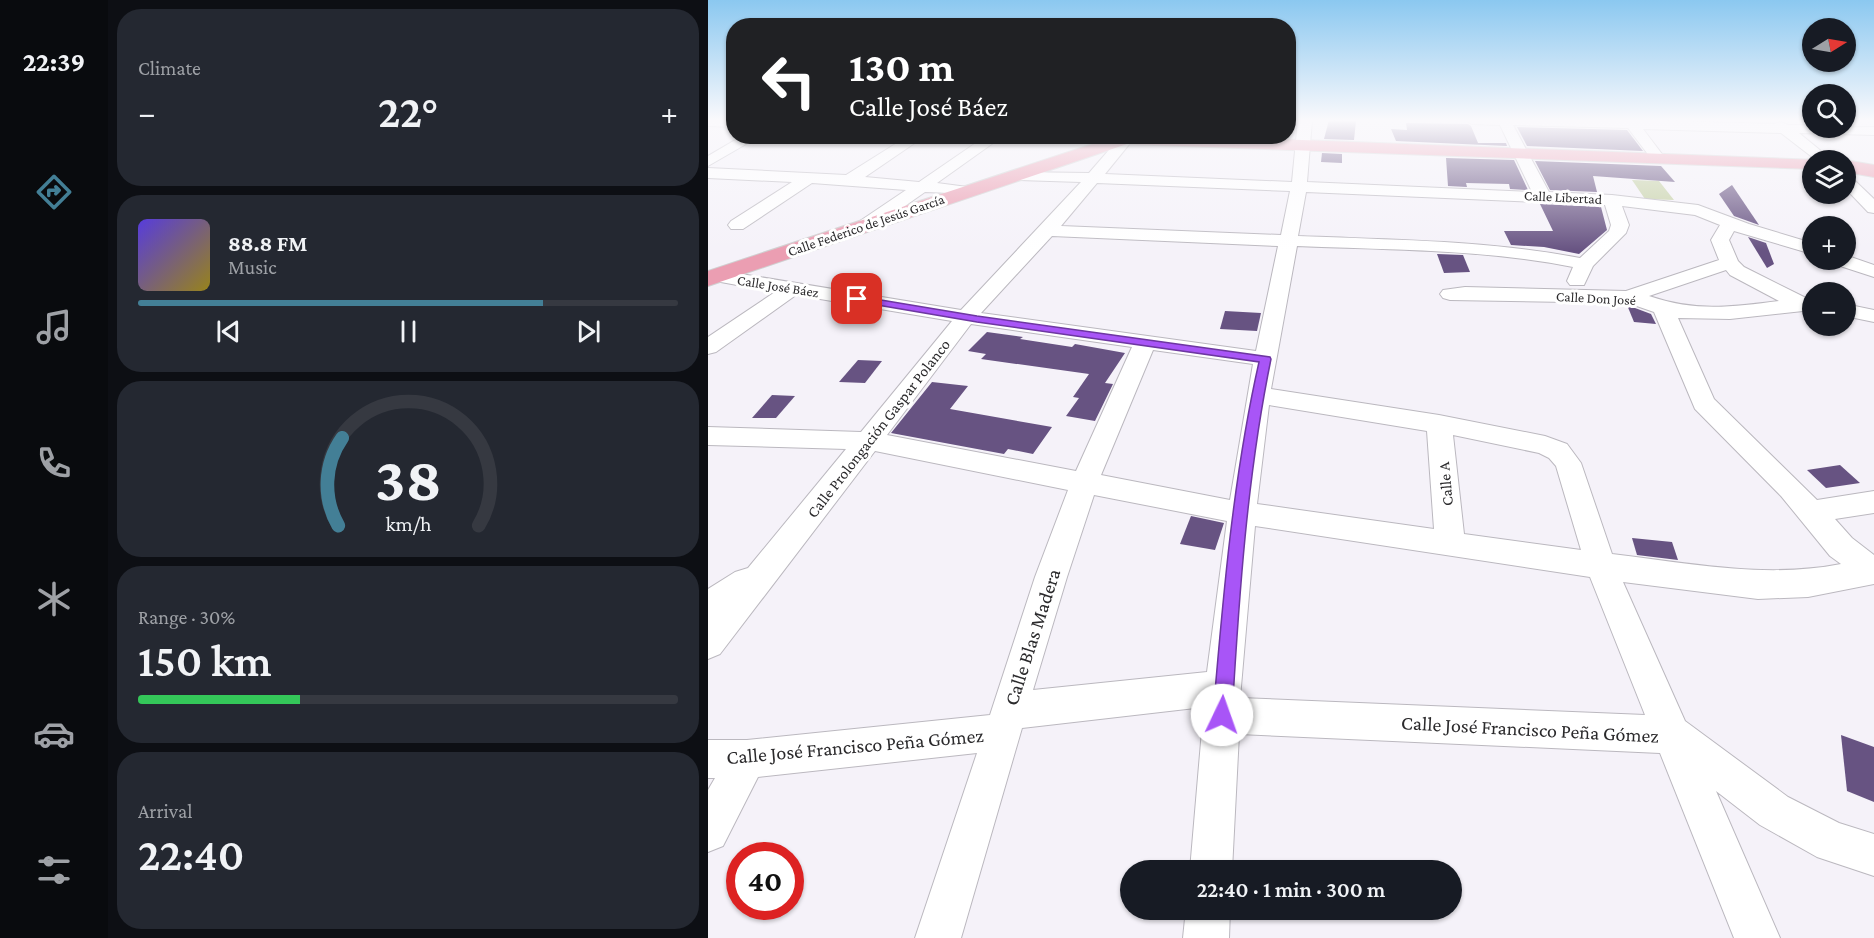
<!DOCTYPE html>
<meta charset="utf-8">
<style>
:root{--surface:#171b24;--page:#242831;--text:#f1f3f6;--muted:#9ea1a6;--line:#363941;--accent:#437f96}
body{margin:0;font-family:"Crimson Pro",serif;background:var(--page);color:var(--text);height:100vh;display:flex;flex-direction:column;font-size:22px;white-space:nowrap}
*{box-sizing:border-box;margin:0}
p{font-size:20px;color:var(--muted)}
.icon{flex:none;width:33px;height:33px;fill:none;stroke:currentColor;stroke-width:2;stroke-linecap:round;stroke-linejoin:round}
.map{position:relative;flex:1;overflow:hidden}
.side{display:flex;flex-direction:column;gap:9px;padding:9px;background:#0d0f14;width:600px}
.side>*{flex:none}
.banner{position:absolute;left:18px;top:18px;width:570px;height:126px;border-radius:24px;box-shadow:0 2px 4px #0004;background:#202124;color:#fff;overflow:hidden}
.needle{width:39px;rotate:79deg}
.tools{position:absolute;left:1094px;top:18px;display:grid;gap:12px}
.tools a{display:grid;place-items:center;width:54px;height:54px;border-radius:50%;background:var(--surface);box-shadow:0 2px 4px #0004;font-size:30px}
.speed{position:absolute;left:18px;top:842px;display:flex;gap:12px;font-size:30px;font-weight:700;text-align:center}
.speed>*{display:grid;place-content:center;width:78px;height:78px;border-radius:50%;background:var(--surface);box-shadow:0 2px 4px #0004;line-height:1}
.speed .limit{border:9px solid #d22;background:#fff;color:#111}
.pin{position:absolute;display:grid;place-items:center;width:51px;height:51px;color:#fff;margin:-26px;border-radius:12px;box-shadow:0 3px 9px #0006}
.me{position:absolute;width:66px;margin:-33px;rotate:3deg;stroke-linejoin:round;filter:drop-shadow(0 0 4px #0008)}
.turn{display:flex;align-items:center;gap:21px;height:126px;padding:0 24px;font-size:27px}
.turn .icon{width:78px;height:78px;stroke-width:2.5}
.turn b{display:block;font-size:42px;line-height:51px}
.big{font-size:45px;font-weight:600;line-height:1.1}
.side .tile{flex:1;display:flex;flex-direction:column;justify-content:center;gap:9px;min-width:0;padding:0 21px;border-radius:24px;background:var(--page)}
.side .dial{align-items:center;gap:0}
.dial svg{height:156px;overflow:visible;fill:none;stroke:var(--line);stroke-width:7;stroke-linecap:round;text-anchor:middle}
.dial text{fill:var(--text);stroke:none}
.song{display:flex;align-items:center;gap:18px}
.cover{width:72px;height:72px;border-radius:9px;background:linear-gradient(135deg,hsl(250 70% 55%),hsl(50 70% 35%))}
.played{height:6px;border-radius:3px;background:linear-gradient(90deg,var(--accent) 75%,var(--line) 75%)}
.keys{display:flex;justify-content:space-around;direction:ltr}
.heat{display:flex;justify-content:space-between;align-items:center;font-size:33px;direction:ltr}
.charge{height:9px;border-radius:4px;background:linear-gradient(90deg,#34c759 30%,var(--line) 0)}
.trip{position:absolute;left:412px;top:860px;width:342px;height:60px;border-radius:30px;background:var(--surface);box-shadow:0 2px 4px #0004;font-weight:600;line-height:60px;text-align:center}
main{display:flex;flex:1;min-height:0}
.dock{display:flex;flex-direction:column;width:108px;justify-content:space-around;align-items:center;background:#090b0e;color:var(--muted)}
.dock .icon{width:42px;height:42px}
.dock .selected{color:var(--accent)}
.dock b{font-size:27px;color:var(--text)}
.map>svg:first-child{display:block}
.green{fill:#c3cfa2}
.building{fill:#675382}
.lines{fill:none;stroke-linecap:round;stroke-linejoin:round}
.minor-casing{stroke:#bbb8bf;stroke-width:2}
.major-casing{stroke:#d0d0d1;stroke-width:2}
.minor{fill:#fff;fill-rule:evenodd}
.major{fill:#eb9eb2;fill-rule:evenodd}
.route{fill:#a855f7;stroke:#6d37a1;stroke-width:1.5}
.labels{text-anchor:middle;stroke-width:6;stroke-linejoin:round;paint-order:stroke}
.far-street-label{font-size:14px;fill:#2b2a2c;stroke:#fff}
.street-label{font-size:16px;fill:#2b2a2c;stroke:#fff}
.near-street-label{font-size:20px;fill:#2b2a2c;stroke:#fff}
</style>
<main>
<nav class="dock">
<b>22:39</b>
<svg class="icon selected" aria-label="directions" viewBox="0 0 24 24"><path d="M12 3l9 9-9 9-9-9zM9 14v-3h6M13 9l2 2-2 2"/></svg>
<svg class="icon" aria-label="music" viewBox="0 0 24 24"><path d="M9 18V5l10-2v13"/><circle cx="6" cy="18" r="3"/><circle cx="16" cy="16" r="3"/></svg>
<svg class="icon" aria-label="phone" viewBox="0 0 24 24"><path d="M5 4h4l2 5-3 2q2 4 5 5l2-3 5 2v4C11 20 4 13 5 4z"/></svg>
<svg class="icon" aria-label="climate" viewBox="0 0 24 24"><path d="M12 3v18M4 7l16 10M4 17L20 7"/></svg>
<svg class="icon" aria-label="car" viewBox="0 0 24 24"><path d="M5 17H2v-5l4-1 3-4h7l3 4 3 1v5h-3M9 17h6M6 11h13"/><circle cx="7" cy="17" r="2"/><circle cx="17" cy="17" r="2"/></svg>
<svg class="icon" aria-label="filters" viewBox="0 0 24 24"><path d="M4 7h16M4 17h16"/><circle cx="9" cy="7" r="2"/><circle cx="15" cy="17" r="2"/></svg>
</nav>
<section class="side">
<div class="tile"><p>Climate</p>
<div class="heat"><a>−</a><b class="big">22°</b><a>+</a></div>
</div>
<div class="tile">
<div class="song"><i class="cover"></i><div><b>88.8 FM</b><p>Music</p></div></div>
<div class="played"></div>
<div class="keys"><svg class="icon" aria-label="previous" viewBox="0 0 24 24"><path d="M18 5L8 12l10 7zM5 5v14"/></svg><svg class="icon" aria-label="pause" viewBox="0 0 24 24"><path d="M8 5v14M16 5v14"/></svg><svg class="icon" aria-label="next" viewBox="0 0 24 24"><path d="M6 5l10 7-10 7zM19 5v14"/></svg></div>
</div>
<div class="tile dial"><svg viewBox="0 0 100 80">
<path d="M14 69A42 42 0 1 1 86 69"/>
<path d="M14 69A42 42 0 0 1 16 24" stroke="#437f96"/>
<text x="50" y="56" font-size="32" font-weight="700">38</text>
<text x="50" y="72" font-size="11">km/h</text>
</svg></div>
<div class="tile"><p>Range · 30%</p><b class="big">150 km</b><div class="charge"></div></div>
<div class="tile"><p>Arrival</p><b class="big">22:40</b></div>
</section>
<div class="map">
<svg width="1166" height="938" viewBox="0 0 1166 938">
<rect width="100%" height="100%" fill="#f5f2f9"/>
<path class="green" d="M924,180l27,1 15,19 -29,-1z"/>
<g class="building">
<path d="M621,120l27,1 -2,19 -30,-1z"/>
<path d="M698,123l62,1 3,2 7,17h28l1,3 -111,-5 -5,-12 16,1z"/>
<path d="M809,127l110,3 16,21 -116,-5z"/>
<path d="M614,153l20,1v9l-21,-1z"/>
<path d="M738,158l68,2 14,30 -18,-1 -1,-5 -43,-1 1,4 -19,-1z"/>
<path d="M827,161l126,5 14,16 -82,-6 4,16 -47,-2z"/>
<path d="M1024,185l27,40 -25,-9 -15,-22z"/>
<path d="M832,204l61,3 6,23 -28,24 -35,-7 -33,-2 -7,-14h49z"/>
<path d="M1040,237l18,6 8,21 -7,4z"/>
<path d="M729,254l26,1 7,17 -26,1z"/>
<path d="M919,305l24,9 5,10 -22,-2z"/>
<path d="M517,311l36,2 -4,18 -37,-2z"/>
<path d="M279,332l36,5 -3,2 52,8 3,-3 50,9 -20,30 8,1 -18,37 -29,-5 13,-18 -6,-1 16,-23 -108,-15 5,-5 -18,-3z"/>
<path d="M150,360l24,1 -17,22 -26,-1z"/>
<path d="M224,382l36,4 -18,23 102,18 -19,27 -25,-5 -4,5 -113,-21z"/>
<path d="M64,395l23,1 -19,22h-24z"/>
<path d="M1132,465l20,18 -34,5 -19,-18z"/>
<path d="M483,516l33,7 -9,27 -35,-6z"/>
<path d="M924,538l40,4 6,18 -41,-5z"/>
<path d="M1133,735l33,12v55l-27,-11z"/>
</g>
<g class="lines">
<defs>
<g id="minor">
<path d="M0,120h26v7l-26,-1z"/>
<path d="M590,120h14l-5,62 225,10 -32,-67 -28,-1 -7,-4h171l139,4 6,-2 7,3h24v3l62,-1v8l-75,-2 33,27h-16l-35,-27 -138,-4 22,29 -7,4 -5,-1 -25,-33 -115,-3 36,67 63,3 86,10 51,19 63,19v11l-78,-23 -5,9 9,21 6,6 62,31h6v12l-82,9 -52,-1 36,81 103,101 57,-9v22l-39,6 17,19 22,17v29l-66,13 -50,2 -135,-17 62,139 103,76 51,26 35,11v42l-57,-19 -57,-32 -44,-34 64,147h-46l-74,-185 -421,-19 -7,136h-42l14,-163 -182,21 -61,210h-46l62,-185 -219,24 -35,69 -15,6v-62l7,-12h-7v-38h39l243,-25 45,-138 33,-87 -193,-39 -155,203 -12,5v-70l27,-17 13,-4 98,-119 -138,-4v-18l153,5 91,-111 -156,-26 -80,57 -8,2v-17l67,-45 -65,-12 -2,-5 2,-3 7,-2 244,40 120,-128 -62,-2 -8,-5 3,-3 75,1 26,-30 -40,-3 -7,-4h63l2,3 -2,3 -26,32 187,8zM389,183l193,8 -9,44 -220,-9zM598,192l299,13 6,20 -2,6 -29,27c-93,-18 -187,-18 -282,-22zM914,206l73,9 25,10 -9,15 8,20 -93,31 -161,-4 -22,3 -3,4 3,4 7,2 178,3 26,9 41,97 86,87 49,60 11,8c-76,15 -152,-1 -229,-10l-31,-91 -14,-19 -22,-8 -106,-21 -168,-26 26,-143c92,4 185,3 276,21l-6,14 3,4h14l9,-19 33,-33 3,-8zM344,236l226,10 -22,105 -275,-38zM1018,270l4,5 49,26c-48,6 -83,11 -130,-5zM263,324l161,23 -56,124 -189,-36zM445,350l100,14 -23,136 -129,-25zM561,405l158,26 7,98 -177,-25zM745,435l86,18 10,5 7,8 25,84 -117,-16zM386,495l133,26 -20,151 -174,18 34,-113zM547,526l335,51 55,138 -405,-17z"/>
<path d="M34,136h18l-52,30v-10z"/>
<path d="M200,136h17l-60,41 54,5 67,-46h17l-66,47 38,5 2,3 -2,3 -50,-2 -53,37h-12l-3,-4 3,-4 46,-31 -94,-7 -69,46h-12l-3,-4 3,-4 61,-39 -84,-4v-10l138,7z"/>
<path d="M1137,174l5,2 24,23v14l-6,-1 -23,-24z"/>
<path d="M1137,255l29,10v12l-40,-13 -2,-4h13z"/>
<path d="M1137,304l29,6v12l-29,-6z"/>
<path d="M478,909h44l-1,29h-46z"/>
</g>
<g id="major">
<path d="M409,136h82l620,24h-7v9l-685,-25 -419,142v-15z"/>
<path d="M1137,160l29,5v12l-29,-5z"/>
</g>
</defs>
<use href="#minor" class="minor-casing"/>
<use href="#major" class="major-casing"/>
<use href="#minor" class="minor"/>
<use href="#major" class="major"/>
</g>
<linearGradient id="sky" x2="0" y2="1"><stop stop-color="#8bc8f0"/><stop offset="0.48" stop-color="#faf9fc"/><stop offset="1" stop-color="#faf9fc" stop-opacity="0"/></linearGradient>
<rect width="1166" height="251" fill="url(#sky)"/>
<path class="route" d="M149,296l120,20 293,41 1,2c-24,117 -32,238 -39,356l-3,6 -7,3 -6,-3 -3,-6c10,-118 20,-238 46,-353l-282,-40 -123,-21 -2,-2z"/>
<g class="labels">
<g class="far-street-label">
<text transform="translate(855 197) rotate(3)" y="5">Calle Libertad</text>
<text transform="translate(158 225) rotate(-19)" y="5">Calle Federico de Jesús García</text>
<text transform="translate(70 286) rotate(9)" y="5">Calle José Báez</text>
<text transform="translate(888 298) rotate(3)" y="5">Calle Don José</text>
</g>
<g class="street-label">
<text transform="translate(170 428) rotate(-52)" y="6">Calle Prolongación Gaspar Polanco</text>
<text transform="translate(737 484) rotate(-95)" y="6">Calle A</text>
</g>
<g class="near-street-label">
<text transform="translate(324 637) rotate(-72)" y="7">Calle Blas Madera</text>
<text transform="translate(822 729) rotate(3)" y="7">Calle José Francisco Peña Gómez</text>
<text transform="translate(147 746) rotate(-5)" y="7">Calle José Francisco Peña Gómez</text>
</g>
</g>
</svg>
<div class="tools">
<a><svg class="needle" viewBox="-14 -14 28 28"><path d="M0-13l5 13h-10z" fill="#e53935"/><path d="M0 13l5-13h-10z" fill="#9ea1a6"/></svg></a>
<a><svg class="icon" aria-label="search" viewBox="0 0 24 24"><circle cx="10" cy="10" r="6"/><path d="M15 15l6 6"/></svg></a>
<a><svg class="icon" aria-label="layers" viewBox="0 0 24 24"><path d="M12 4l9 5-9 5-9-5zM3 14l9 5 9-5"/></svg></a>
<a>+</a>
<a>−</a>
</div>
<div class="speed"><div class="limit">40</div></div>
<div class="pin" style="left:149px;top:299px;background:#d93025"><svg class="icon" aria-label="arrive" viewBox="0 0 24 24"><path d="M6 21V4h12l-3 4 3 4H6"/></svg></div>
<svg class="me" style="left:514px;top:715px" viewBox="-20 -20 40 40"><circle r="19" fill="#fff"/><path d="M0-13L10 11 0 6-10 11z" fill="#a855f7"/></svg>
<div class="trip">22:40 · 1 min · 300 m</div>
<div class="banner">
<div class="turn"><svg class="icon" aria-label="left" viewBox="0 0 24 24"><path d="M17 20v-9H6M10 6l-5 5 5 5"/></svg><div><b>130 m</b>Calle José Báez</div></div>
</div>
</div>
</main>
